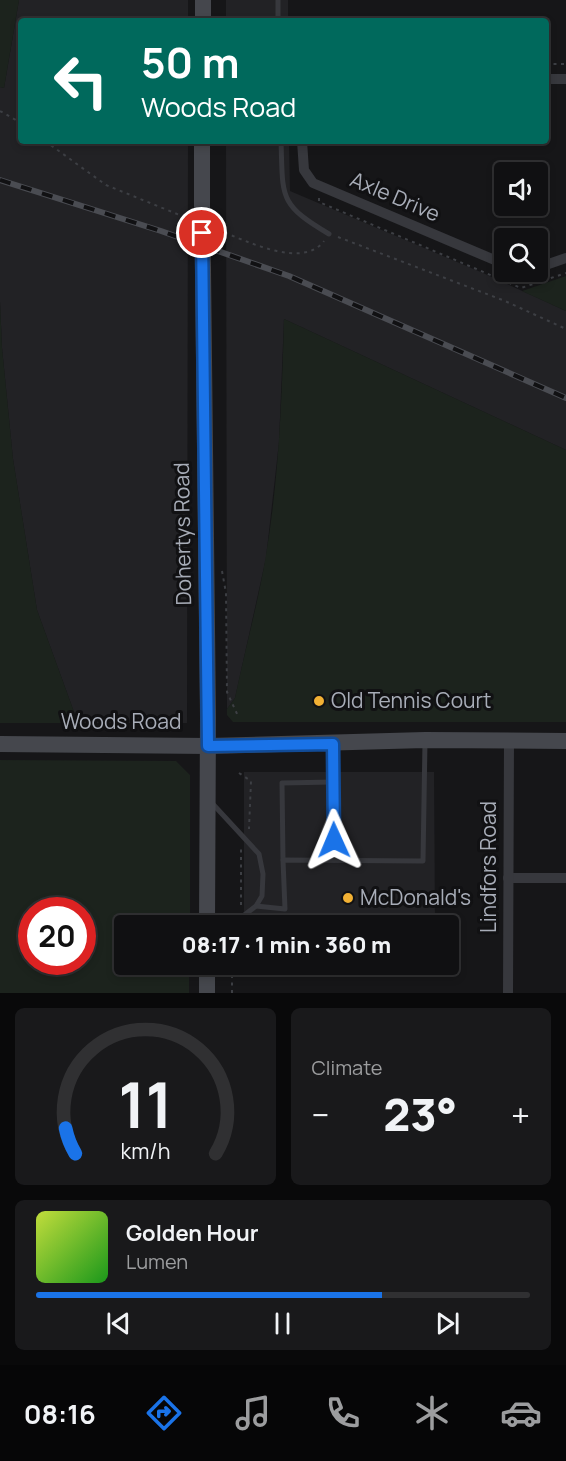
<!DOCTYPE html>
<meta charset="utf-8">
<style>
:root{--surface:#101012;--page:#19191b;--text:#f1f3f6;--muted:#9c9d9f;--line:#303032;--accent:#1a73e8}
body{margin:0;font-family:Manrope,sans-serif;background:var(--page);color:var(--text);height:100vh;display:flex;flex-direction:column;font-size:22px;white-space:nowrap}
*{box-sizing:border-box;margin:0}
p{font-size:20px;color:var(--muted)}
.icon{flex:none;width:33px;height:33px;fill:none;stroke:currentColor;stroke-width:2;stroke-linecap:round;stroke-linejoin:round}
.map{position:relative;height:993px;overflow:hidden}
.details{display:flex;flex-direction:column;gap:15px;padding:15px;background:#09090a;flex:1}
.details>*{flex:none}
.guide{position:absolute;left:18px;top:18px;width:531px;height:126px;border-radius:6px;box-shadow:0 3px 9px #0003,0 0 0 2px var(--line);background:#00695c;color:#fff;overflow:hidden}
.fabs{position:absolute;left:494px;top:162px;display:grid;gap:12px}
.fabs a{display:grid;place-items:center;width:54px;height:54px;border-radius:6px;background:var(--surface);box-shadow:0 3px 9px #0003,0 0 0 2px var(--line);font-size:30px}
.speed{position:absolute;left:18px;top:897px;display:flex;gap:12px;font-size:30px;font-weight:700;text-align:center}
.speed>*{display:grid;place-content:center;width:78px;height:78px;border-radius:50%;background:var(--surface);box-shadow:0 3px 9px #0003,0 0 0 2px var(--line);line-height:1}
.speed .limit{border:9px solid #d22;background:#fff;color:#111}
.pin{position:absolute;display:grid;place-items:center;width:51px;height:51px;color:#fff;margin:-26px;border:3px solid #fff;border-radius:50%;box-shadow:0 2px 6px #0007}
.me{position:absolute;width:66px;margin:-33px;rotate:359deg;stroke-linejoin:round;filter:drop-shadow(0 0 4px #0008)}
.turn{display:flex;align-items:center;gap:21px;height:126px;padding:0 24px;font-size:27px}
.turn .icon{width:78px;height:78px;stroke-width:2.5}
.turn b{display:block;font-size:42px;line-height:51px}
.big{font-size:45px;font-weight:800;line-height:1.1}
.details .widget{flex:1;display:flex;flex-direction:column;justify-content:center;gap:9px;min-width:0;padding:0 21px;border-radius:9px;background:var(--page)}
.details .dial{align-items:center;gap:0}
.dial svg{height:156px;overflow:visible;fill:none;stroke:var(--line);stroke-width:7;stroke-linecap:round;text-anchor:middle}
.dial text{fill:var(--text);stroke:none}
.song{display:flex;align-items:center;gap:18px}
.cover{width:72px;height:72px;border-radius:9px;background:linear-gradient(135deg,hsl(70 70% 55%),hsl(120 70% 35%))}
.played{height:6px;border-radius:3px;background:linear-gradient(90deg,var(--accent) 70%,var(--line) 70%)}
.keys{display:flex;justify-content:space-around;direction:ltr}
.heat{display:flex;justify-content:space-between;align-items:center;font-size:33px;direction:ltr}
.details .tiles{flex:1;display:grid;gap:15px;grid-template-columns:1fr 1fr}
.widget:last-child{grid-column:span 2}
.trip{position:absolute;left:114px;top:915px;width:345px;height:60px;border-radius:6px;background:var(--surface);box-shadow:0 3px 9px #0003,0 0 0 2px var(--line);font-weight:800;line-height:60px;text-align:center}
.tab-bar{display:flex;height:96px;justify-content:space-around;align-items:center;background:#060607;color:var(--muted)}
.tab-bar .icon{width:42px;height:42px}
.tab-bar .on{color:var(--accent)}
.tab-bar b{font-size:27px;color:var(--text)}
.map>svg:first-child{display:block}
.built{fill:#222225}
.green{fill:#1c231d;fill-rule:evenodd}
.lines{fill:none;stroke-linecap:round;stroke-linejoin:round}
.path{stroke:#3d3f44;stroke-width:2;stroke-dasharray:3 4.5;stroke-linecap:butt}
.lane{stroke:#37383d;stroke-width:5}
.street{stroke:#37383d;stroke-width:10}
.secondary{stroke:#45474d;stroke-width:16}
.rail-casing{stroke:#4a4c52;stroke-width:6}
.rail{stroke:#111113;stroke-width:4;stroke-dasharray:11;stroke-linecap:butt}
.secondary-bridge{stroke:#45474d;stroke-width:16}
.route-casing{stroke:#114b97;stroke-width:15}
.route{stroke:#1a73e8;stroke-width:10}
.poi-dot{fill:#f2b134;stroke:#111113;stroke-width:2}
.labels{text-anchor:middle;stroke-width:6;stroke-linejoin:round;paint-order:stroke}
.street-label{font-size:21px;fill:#a8adb8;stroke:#111113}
.poi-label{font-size:21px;fill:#a8adb8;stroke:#111113;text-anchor:start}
</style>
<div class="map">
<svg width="566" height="993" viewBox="0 0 566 993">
<rect width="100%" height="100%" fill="#161618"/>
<g class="built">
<path d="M19,0h169v21h-167v120h167l-1,582h-109l-41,-113 -24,-151 -11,-111 -2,-46v-215l4,1z"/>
<rect x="226" y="0" width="62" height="21"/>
<path d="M226,141h63l1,50 193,82 83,38v139l-282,-131 -5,123 -13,116 -31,140 -8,11z"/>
<path d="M244,772h190l1,153h-191z"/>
</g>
<g class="green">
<path d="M0,0h19l-15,88 -4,-1z"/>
<path d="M566,276v35l-44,-20z"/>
<path d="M0,302l2,46 11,111 24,151 41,113h-78z"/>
<path d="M284,319l282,131v272h-333l-6,-7v-6l8,-11c10,-48 23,-95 31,-143 13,-78 16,-157 18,-236z"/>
<path d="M0,760l176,1 14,14v150l-66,1v38l65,1v28h-189zM82,910v52h-50v-52z"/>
</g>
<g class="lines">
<g class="path">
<path d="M546,64h20"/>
<path d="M0,111l21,12"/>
<path d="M45,141l61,44 81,33"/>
<path d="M319,198v4l202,86 45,-15"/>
<path d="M218,230c27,10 84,40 106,11"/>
<path d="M338,237l167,64 61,28"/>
<path d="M222,571l4,22 1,99 11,24"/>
<path d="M239,773l12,8 -2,48"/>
<path d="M241,905v-57"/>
<path d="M232,993v-29"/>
</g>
<g class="lane">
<path d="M278,0v21"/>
<path d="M281,141c2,56 -3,63 48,93"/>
<path d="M333,746l1,114"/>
<path d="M211,802l48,52 4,20 -1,22 -6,10 -13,10 -18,6 -2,4"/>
<path d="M283,860l-1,-77 51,-1"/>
<path d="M256,906l29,3 -2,-49 140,1 2,-119"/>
</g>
<g class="street">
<path d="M546,79h20"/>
<path d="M302,141l2,29 9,13 191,81"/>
<path d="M537,268l29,-10"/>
<path d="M508,878h58"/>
<path d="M508,993l1,-252"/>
</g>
<g class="secondary">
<path d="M203,21v-21"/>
<path d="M202,214v-73"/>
<path d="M203,270l5,447 -1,209"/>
<path d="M0,744l208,2 217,-6 141,1"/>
<path d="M207,993v-29"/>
</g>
<defs>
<path id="rail" d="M0,180l161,51 128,45 277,122"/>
</defs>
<use href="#rail" class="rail-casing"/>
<use href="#rail" class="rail"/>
<path class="secondary-bridge" d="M202,214l1,56"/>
</g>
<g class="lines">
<defs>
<path id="route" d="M202,233l6,513 125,-2 1,96"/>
</defs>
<use href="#route" class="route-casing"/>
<use href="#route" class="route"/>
</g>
<g class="poi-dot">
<circle cx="319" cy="701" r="6"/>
<circle cx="348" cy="898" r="6"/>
</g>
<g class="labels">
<g class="street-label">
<text transform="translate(395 197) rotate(23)" y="7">Axle Drive</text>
<text transform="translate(183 534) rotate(-91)" y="7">Dohertys Road</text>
<text x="121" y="729">Woods Road</text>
<text transform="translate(489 867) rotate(-90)" y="7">Lindfors Road</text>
</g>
<g class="poi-label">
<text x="331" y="708">Old Tennis Court</text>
<text x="360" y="905">McDonald's</text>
</g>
</g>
</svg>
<div class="fabs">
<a><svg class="icon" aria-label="sound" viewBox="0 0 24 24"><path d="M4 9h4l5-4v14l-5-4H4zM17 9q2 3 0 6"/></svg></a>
<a><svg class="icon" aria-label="search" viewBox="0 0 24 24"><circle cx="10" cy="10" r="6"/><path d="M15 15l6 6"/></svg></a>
</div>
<div class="speed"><div class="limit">20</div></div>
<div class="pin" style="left:202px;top:233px;background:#d93025"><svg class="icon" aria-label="arrive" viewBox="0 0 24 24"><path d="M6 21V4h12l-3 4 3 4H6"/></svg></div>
<svg class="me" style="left:334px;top:840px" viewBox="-20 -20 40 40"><path d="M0-17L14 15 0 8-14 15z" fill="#1a73e8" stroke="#fff" stroke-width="4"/></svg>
<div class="trip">08:17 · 1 min · 360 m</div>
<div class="guide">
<div class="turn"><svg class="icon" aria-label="left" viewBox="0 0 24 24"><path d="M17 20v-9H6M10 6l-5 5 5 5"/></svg><div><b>50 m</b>Woods Road</div></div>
</div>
</div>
<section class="details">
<div class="tiles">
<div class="widget dial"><svg viewBox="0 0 100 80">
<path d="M14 69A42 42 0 1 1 86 69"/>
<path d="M14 69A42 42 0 0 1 9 56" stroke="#1a73e8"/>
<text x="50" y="56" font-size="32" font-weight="700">11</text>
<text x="50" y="72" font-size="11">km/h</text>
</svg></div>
<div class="widget"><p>Climate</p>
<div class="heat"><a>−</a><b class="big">23°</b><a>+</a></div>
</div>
<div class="widget">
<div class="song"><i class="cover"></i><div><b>Golden Hour</b><p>Lumen</p></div></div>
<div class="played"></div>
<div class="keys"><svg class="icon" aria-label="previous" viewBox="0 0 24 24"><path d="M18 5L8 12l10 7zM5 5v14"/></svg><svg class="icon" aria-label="pause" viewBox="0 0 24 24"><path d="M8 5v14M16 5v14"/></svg><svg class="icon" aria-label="next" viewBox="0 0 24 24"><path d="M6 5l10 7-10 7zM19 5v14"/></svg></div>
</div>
</div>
</section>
<nav class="tab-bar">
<b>08:16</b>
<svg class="icon on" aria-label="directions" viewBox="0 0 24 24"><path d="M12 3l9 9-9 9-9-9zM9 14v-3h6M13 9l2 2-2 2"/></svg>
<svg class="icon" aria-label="music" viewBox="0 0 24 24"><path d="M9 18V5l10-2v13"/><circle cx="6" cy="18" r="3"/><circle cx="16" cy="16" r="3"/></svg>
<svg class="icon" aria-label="phone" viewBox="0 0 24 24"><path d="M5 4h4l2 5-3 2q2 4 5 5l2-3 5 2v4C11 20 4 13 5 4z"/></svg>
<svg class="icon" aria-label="climate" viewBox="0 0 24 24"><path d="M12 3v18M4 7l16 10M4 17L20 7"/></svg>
<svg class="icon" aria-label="car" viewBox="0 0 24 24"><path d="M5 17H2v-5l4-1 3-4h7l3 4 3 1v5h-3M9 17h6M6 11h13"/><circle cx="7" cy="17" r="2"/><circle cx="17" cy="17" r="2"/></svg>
</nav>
